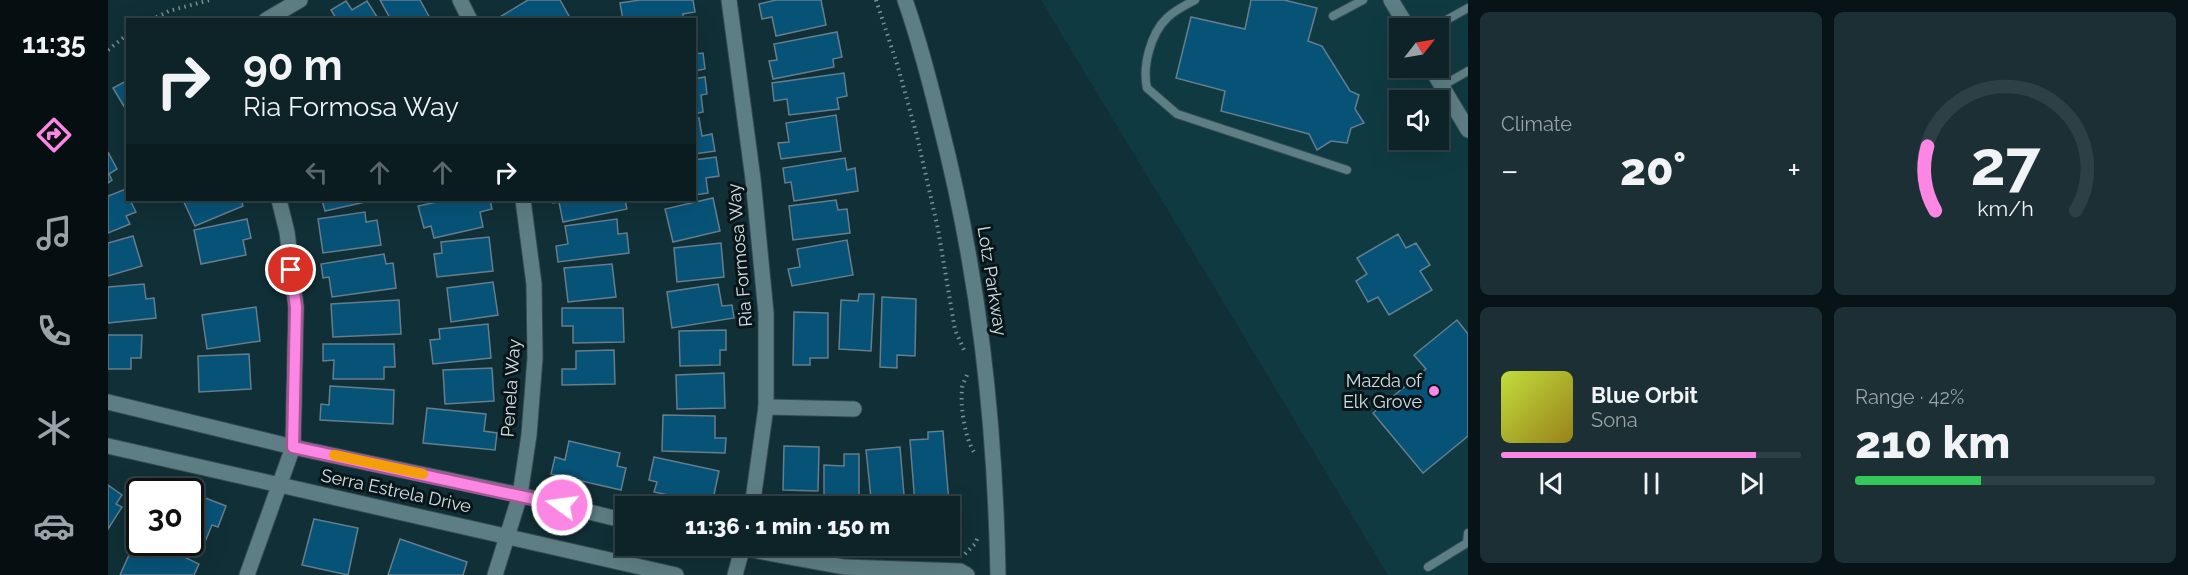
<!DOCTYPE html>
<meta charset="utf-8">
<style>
:root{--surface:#0d2328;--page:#1b2f34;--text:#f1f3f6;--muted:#9aa4a8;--line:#2d4045;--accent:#fc86e3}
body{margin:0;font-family:Raleway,sans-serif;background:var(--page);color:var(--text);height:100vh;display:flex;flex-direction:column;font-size:22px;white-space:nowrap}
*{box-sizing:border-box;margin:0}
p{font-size:20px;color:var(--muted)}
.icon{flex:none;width:33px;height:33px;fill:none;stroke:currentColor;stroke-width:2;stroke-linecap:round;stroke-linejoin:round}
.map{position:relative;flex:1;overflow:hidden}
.details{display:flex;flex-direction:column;gap:12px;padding:12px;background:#071316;width:720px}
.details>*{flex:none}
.top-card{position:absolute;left:18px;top:18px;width:570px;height:183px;border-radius:0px;box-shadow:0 6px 24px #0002,0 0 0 2px var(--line);background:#0d2328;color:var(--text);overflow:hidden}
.needle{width:39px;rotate:59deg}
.tools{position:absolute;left:1281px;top:18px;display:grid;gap:12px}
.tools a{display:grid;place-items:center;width:60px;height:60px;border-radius:0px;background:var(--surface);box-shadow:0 6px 24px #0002,0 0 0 2px var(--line);font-size:30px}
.speed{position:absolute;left:18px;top:478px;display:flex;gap:12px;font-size:30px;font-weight:700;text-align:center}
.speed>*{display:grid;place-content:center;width:78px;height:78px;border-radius:50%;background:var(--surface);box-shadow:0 6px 24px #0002,0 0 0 2px var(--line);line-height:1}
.speed .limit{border:3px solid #111;border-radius:9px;background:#fff;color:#111}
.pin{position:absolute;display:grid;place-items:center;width:51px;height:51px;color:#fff;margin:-26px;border:3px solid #fff;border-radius:50%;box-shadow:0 2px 6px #0007}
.me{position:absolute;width:66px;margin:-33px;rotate:284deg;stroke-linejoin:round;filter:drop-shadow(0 0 4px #0008)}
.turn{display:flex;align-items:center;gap:21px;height:126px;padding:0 18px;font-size:27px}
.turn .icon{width:78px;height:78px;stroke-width:2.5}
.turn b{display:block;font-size:42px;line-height:51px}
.lanes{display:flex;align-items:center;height:57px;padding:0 18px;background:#0003;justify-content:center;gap:30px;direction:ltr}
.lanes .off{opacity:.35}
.big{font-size:45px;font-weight:800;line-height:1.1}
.details .card{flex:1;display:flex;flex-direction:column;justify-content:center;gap:9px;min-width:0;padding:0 21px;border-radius:9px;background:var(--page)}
.details .dial{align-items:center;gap:0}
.dial svg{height:156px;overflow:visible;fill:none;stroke:var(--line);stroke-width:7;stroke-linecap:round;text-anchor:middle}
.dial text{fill:var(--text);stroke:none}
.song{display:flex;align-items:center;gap:18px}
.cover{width:72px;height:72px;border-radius:9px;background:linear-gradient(135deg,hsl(70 70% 55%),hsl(50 70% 35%))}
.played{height:6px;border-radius:3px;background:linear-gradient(90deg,var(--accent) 85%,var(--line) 85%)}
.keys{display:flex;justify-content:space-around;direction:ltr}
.heat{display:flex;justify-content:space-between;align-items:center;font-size:33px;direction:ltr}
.charge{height:9px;border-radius:4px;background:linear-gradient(90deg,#34c759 42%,var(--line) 0)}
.details .tiles{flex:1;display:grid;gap:12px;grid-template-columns:repeat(2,1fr)}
.trip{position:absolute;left:507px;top:496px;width:345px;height:60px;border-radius:0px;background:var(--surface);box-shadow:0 6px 24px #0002,0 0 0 2px var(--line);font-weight:800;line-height:60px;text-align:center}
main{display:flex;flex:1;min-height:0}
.tabs{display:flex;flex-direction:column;width:108px;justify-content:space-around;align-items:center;background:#050e10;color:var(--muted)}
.tabs .icon{width:42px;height:42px}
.tabs .active{color:var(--accent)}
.tabs b{font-size:27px;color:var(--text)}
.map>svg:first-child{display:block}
.built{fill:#103a42;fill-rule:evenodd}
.building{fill:#075378;stroke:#657d8d;stroke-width:1.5}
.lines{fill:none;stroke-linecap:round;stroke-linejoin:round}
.service-casing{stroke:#364b51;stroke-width:10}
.minor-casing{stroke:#364b51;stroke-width:17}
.path{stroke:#799095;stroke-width:4;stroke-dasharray:1.5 4.5;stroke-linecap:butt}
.service{stroke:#5e7e85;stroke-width:8}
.minor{stroke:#5e7e85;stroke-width:15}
.route-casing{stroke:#a45794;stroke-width:15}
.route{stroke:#fc86e3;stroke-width:10}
.slow{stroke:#f59e0b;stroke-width:10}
.poi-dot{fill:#fc86e3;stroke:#091518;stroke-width:2}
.labels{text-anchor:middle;stroke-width:6;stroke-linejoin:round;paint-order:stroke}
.street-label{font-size:18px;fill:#cfe0e4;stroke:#091518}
.poi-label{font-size:18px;fill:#cfe0e4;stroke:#091518;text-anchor:end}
</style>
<main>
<nav class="tabs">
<b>11:35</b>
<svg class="icon active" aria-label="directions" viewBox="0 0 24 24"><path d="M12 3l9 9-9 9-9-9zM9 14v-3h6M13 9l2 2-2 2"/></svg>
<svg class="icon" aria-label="music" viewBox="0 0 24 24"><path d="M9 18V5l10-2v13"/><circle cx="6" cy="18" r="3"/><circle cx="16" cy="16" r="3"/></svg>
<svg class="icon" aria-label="phone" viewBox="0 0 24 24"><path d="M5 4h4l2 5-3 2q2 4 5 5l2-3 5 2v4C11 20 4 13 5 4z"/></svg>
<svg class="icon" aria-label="climate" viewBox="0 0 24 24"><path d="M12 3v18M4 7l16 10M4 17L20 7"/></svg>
<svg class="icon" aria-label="car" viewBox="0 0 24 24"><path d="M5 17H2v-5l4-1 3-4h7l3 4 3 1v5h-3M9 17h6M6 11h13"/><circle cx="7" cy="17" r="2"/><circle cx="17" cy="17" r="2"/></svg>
</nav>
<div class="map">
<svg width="1360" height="575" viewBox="0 0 1360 575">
<rect width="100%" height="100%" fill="#112f36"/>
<path class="built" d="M933,0h427v575h-80zM1292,28h38v40h-38zM1292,100h38v40h-38z"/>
<g class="building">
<path d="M272,0h40l11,20h-40z"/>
<path d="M420,0h32l9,16 -6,4h-64l-1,-2z"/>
<path d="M532,0h53l2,12 -12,2v6h-60l-3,-17z"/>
<path d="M668,0h45l5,25 -50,11 -4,-19 -10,2 -3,-15z"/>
<path d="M1143,0h33l33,8 -9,33 14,5 28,45 9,4 -4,14 9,14 -13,5 -4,15 -16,-2 -14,9 -8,-16 -88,-23 4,-20 -49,-13 15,-61 54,12z"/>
<path d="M238,1l6,9 15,-9 12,19h-42l-6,-10z"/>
<path d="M729,32l5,25 -9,2 1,8 -61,12 -4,-18 8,-1 -3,-16z"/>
<path d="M595,53l2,16 -11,2v-17z"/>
<path d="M736,73l3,23 -10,2 2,11 -50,6 -2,-16 -13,2 -2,-18z"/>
<path d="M597,77l2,17 -6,1 2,17 -9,2v-35z"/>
<path d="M20,80v27l-3,1 -12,-20z"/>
<path d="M728,115l5,36 -60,8 -3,-16 11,-1 -3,-19z"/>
<path d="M591,118l3,18 10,-2 3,17 -21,3v-35z"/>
<path d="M0,152l9,17 -8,5 3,6 -4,3z"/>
<path d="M608,157l3,19 -13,2 2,15 -14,2v-35z"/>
<path d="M737,158l2,12 8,-2 3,23 -64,10 -3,-19 -6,1 -2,-15z"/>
<path d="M18,189l2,11h2l6,12 -10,4 4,8 -22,9v-37z"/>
<path d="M605,198l7,33 -47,11 -8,-33z"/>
<path d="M75,200h58l2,6 -48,20z"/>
<path d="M214,200h52l-49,11z"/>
<path d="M338,200h44l2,9 -12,3 3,15 -49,11 -3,-12 -7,2 -6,-22z"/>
<path d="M444,200h73l2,9 -64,13 -4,-20 -6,1z"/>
<path d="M728,200l2,10 9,-1 3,24 -57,7 -4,-34z"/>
<path d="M257,212l1,10 11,-2 4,25 -58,8 -5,-34z"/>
<path d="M139,219l4,19 -8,2 3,15 -45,9 -7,-34z"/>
<path d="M509,219l1,15 9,-1 2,20 -71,9 -2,-16 12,-2 -3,-18z"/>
<path d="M1290,234l8,14 10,-5 14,22 -10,6 12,19 -43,25 -11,-18 -10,5 -12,-21 11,-7 -10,-16z"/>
<path d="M25,236l9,30 -34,10v-33z"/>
<path d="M381,237l4,34 -56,6 -3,-23 8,-1 -1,-11z"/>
<path d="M739,240l6,35 -61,11 -4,-17 12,-2 -3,-18z"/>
<path d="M613,243l3,34 -47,5 -3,-34z"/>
<path d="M276,254l2,10 7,-1 3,25 -64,9 -3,-20 -6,1 -2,-14z"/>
<path d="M504,264l4,33 -48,5 -4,-34z"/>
<path d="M385,282l5,33 -47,7 -4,-34z"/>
<path d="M36,284l2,15 8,-1 2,20 -48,5v-36z"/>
<path d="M610,284l4,22 10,-1 2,13 -62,10 -5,-36z"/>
<path d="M751,294h15l-3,57 -32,-2 2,-49 17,1z"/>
<path d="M774,297l34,2 -1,57 -18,-1v13l-17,-1z"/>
<path d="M291,300l2,34 -68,3 -2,-33z"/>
<path d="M148,307l4,34 -53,8 -5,-34z"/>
<path d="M454,308h61l1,34 -51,1v-17h-11z"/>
<path d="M686,312l34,1v45h-18v7h-17z"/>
<path d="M1349,320l11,14v102l-45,37 -50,-60 53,-44 -12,-14z"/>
<path d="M380,324l3,34 -58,6 -3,-24 10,-1 -1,-10z"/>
<path d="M618,330v20h-6v15l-40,1 -1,-35z"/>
<path d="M0,335h34l-1,23h-10v11h-23z"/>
<path d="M215,344h71l1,23h-11v12h-51l1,-19 -11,1z"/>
<path d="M506,350l1,34 -53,1v-16h14v-18z"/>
<path d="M141,354l2,35 -52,3 -1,-36z"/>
<path d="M384,368l2,33 -49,3 -2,-34z"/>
<path d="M616,373l1,35 -48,1 -1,-34z"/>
<path d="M222,386l64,4 -1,34 -73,-4 1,-16 8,1z"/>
<path d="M319,408l59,6 -2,17 13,2 -2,17 -72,-7z"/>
<path d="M555,415l52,1v22h11l-1,15 -63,-2z"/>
<path d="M835,431l6,72 -34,2 -5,-65 18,-1v-7z"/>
<path d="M461,441l51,12 -3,13 9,2 -5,22 -70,-16 4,-17 10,3z"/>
<path d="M676,446l35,1 -1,44 -35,-1z"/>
<path d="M792,447l4,48 -33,3 -5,-48z"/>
<path d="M736,454h15v52h-35v-41l20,1z"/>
<path d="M546,457l65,14 -7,33 -58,-12 3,-10 -8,-2z"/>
<path d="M53,481l29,11h-33z"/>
<path d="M0,485l14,10 -6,9 6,3 -14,22z"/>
<path d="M82,492l36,14 -8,21 -6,-2 -10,24 -17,-6h5z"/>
<path d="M206,519l44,9 -10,47 -46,-10z"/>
<path d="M30,535l2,8h15l44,21 -5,11h-74z"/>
<path d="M292,539l67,23 -4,13h-75z"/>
</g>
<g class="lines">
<defs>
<g id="service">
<path d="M1087,0c-9,5 -20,10 -28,18 -16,15 -25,48 -20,70l30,26 170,56"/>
<path d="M1225,16l30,-16"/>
<path d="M1324,28l36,-20"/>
<path d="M1334,86l26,-15"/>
<path d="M1320,567l39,-24 1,-10"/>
</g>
<g id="minor">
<path d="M352,0l10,20"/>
<path d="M621,0l24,179 13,134v94l-14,100"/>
<path d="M797,0c14,40 25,82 35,123 39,152 55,296 58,452"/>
<path d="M1283,0l17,28"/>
<path d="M158,20l34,-20"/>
<path d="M1323,68l37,62"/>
<path d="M0,402l185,45 227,48 106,26"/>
<path d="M658,407l88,2"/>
<path d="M0,446l568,129"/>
<path d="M623,546l113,21 116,4 7,4"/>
<path d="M139,575l46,-128 3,-140 -9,-75 -8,-32"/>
<path d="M387,575l25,-80 9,-60 6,-77 -1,-74 -11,-84"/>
<path d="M627,575l8,-29"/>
</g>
</defs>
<use href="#service" class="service-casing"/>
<use href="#minor" class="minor-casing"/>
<g class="path">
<path d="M768,0l22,67 19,69 21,93 17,101 9,20"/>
<path d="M43,20l18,-9 41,-11"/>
<path d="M0,50l20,-16"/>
<path d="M859,375c-2,5 -5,9 -5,14 -2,17 3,49 12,63"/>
<path d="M857,554l10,-10 3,-7"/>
</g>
<use href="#service" class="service"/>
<use href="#minor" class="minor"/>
</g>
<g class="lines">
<defs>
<path id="route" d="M183,270l5,37 -3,140 269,58"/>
</defs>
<use href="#route" class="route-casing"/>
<use href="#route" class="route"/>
<path class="slow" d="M226,455l89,19"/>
</g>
<circle class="poi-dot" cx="1326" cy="391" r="6"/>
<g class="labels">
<g class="street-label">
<text transform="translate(632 255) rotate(-95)" y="6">Ria Formosa Way</text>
<text transform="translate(884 281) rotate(81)" y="6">Lotz Parkway</text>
<text transform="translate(403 388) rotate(-86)" y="6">Penela Way</text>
<text transform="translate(288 491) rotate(12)" y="6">Serra Estrela Drive</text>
</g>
<g class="poi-label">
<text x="1314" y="387">Mazda of<tspan x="1314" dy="21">Elk Grove</tspan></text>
</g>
</g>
</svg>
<div class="tools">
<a><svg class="needle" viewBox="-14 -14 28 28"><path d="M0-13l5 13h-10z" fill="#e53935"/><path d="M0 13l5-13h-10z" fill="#9aa4a8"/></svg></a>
<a><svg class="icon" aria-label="sound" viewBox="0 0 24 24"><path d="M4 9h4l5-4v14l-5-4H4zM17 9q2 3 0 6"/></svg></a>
</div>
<div class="speed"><div class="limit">30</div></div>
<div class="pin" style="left:183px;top:270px;background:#d93025"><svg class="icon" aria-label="arrive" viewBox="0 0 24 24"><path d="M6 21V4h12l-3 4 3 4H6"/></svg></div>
<svg class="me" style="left:454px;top:505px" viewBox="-20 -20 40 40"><circle r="17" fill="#fc86e3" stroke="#fff" stroke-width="3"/><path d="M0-11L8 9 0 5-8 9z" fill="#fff"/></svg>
<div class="trip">11:36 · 1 min · 150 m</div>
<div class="top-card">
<div class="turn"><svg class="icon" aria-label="right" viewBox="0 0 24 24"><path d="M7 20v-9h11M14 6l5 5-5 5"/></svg><div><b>90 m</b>Ria Formosa Way</div></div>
<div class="lanes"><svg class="icon off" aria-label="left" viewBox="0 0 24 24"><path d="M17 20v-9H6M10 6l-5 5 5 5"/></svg><svg class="icon off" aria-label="ahead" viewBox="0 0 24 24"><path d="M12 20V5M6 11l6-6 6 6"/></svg><svg class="icon off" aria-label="ahead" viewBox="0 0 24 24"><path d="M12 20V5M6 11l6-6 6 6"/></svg><svg class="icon" aria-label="right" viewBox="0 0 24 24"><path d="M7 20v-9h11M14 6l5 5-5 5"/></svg></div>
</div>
</div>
<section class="details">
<div class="tiles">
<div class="card"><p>Climate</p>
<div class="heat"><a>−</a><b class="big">20°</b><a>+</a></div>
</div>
<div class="card dial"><svg viewBox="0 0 100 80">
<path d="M14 69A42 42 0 1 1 86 69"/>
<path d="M14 69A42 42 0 0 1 10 36" stroke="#fc86e3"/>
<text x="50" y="56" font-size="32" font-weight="700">27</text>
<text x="50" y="72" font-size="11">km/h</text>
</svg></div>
<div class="card">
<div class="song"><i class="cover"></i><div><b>Blue Orbit</b><p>Sona</p></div></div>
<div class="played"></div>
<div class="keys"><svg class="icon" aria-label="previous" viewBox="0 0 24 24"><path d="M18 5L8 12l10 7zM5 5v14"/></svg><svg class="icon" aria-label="pause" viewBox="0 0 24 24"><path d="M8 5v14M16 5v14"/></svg><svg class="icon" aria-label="next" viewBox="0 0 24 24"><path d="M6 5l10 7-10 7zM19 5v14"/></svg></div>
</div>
<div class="card"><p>Range · 42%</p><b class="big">210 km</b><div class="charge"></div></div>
</div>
</section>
</main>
